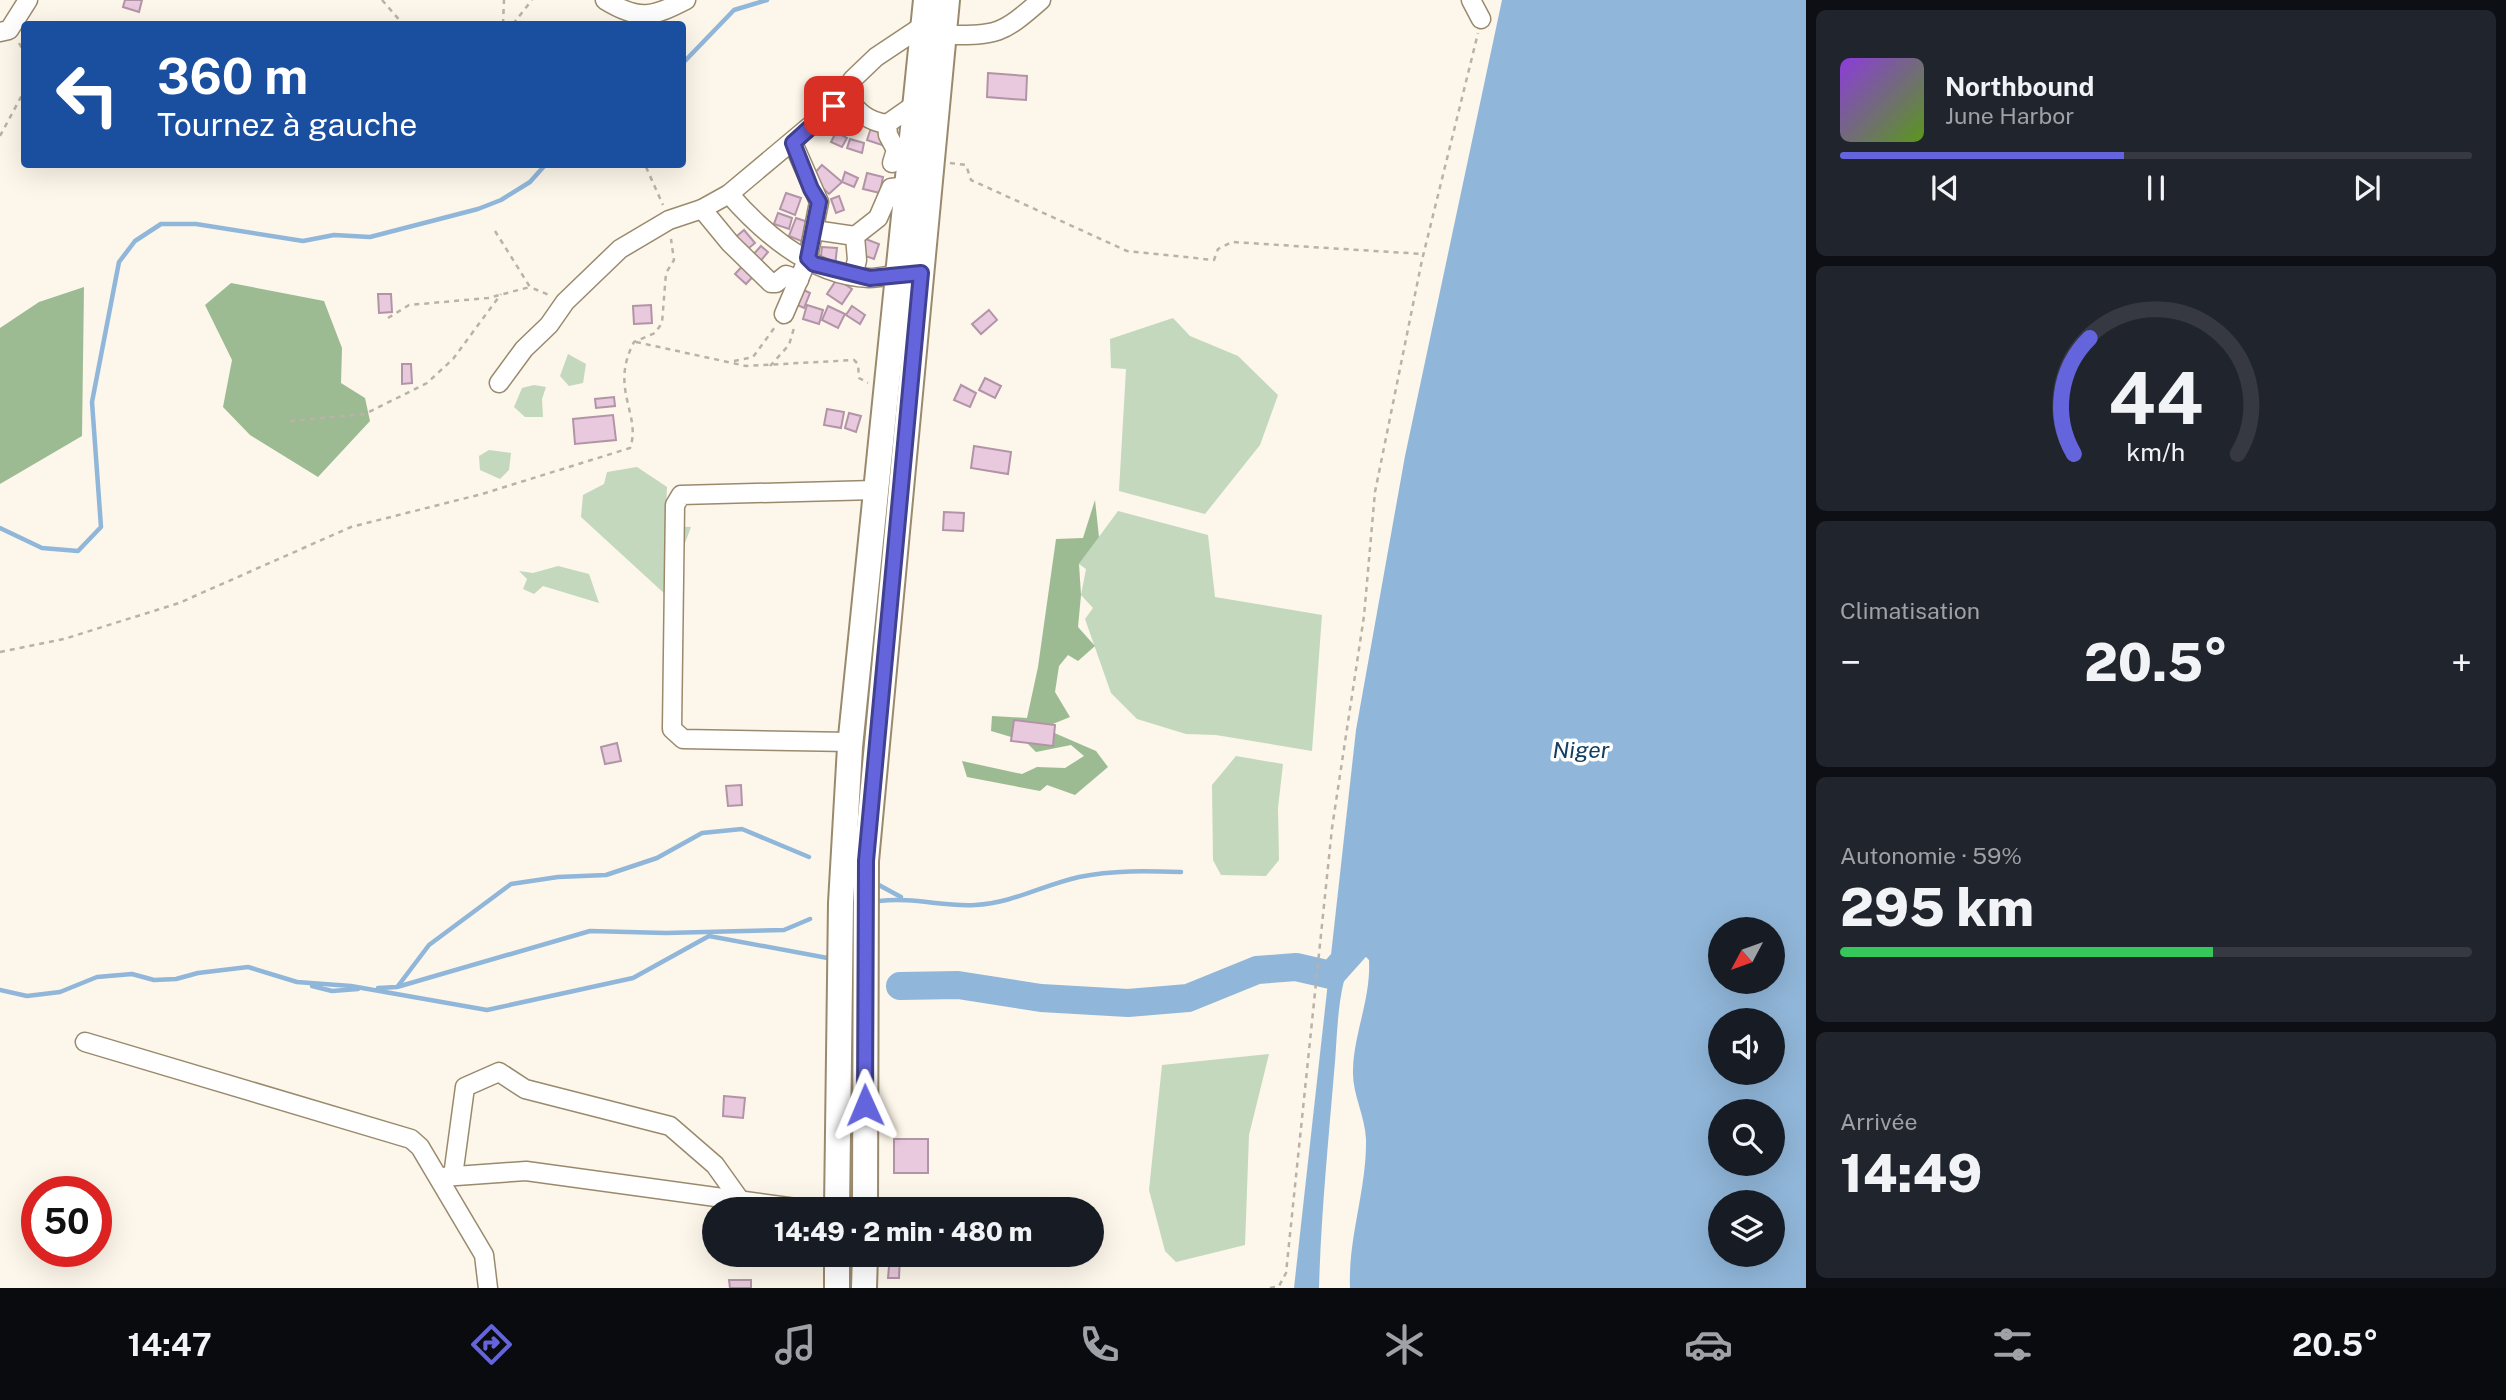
<!DOCTYPE html>
<html lang="fr">
<meta charset="utf-8">
<style>
:root{--surface:#171b24;--page:#20242c;--text:#f1f3f6;--muted:#9ea1a6;--line:#363941;--accent:#6464dd}
body{margin:0;font-family:"Public Sans",sans-serif;background:var(--page);color:var(--text);height:100vh;display:flex;flex-direction:column;font-size:26px;white-space:nowrap}
*{box-sizing:border-box;margin:0}
p{font-size:23px;color:var(--muted)}
.icon{flex:none;width:38px;height:38px;fill:none;stroke:currentColor;stroke-width:2;stroke-linecap:round;stroke-linejoin:round}
.map{position:relative;flex:1;overflow:hidden}
.side{display:flex;flex-direction:column;gap:10px;padding:10px;background:#0d0f14;width:700px}
.side>*{flex:none}
.hud{position:absolute;left:21px;top:21px;width:665px;height:147px;border-radius:7px;box-shadow:0 7px 28px #0002;background:#1a4fa0;color:#fff;overflow:hidden}
.needle{width:46px;rotate:229deg}
.tools{position:absolute;left:1708px;top:917px;display:grid;gap:14px}
.tools a{display:grid;place-items:center;width:77px;height:77px;border-radius:50%;background:var(--surface);box-shadow:0 7px 28px #0002;font-size:35px}
.speed{position:absolute;left:21px;top:1176px;display:flex;gap:14px;font-size:35px;font-weight:700;text-align:center}
.speed>*{display:grid;place-content:center;width:91px;height:91px;border-radius:50%;background:var(--surface);box-shadow:0 7px 28px #0002;line-height:1}
.speed .limit{border:10px solid #d22;background:#fff;color:#111}
.pin{position:absolute;display:grid;place-items:center;width:60px;height:60px;color:#fff;margin:-30px;border-radius:14px;box-shadow:0 4px 10px #0006}
.me{position:absolute;width:77px;margin:-38px;rotate:359deg;stroke-linejoin:round;filter:drop-shadow(0 0 5px #0008)}
.turn{display:flex;align-items:center;gap:24px;height:147px;padding:0 21px;font-size:32px}
.turn .icon{width:91px;height:91px;stroke-width:2.5}
.turn b{display:block;font-size:49px;line-height:60px}
.big{font-size:52px;font-weight:800;line-height:1.1}
.side .tile{flex:1;display:flex;flex-direction:column;justify-content:center;gap:10px;min-width:0;padding:0 24px;border-radius:10px;background:var(--page)}
.side .dial{align-items:center;gap:0}
.dial svg{height:182px;overflow:visible;fill:none;stroke:var(--line);stroke-width:7;stroke-linecap:round;text-anchor:middle}
.dial text{fill:var(--text);stroke:none}
.song{display:flex;align-items:center;gap:21px}
.cover{width:84px;height:84px;border-radius:10px;background:linear-gradient(135deg,hsl(270 70% 55%),hsl(90 70% 35%))}
.played{height:7px;border-radius:4px;background:linear-gradient(90deg,var(--accent) 45%,var(--line) 45%)}
.keys{display:flex;justify-content:space-around;direction:ltr}
.heat{display:flex;justify-content:space-between;align-items:center;font-size:38px;direction:ltr}
.charge{height:10px;border-radius:5px;background:linear-gradient(90deg,#34c759 59%,var(--line) 0)}
.trip{position:absolute;left:702px;top:1197px;width:402px;height:70px;border-radius:35px;background:var(--surface);box-shadow:0 7px 28px #0002;font-weight:800;line-height:70px;text-align:center}
.tabs{display:flex;height:112px;justify-content:space-around;align-items:center;background:#090b0e;color:var(--muted)}
.tabs .icon{width:49px;height:49px}
.tabs .on{color:var(--accent)}
.tabs b{font-size:32px;color:var(--text)}
main{display:flex;flex:1;min-height:0}
.map>svg:first-child{display:block}
.green{fill:#c3d8bd}
.forest{fill:#9cbb93}
.water{fill:#90b6d9;fill-rule:evenodd}
.lines{fill:none;stroke-linecap:round;stroke-linejoin:round}
.stream{stroke:#90b6d9;stroke-width:4.5}
.river{stroke:#90b6d9;stroke-width:28}
.building{fill:#e9c9dd;stroke:#b294a7;stroke-width:2}
.street-casing{stroke:#9a8a6d;stroke-width:21}
.secondary-casing{stroke:#9a8a6d;stroke-width:28}
.path{stroke:#b9b2a6;stroke-width:2.5;stroke-dasharray:5 5;stroke-linecap:butt}
.street{stroke:#fff;stroke-width:18}
.secondary{stroke:#fff;stroke-width:24}
.route-casing{stroke:#414190;stroke-width:18}
.route{stroke:#6464dd;stroke-width:12}
.labels{text-anchor:middle;stroke-width:7;stroke-linejoin:round;paint-order:stroke}
.water-label{font-size:23px;font-style:italic;fill:#123e61;stroke:#fff}
</style>
<main>
<div class="map">
<svg width="1806" height="1288" viewBox="0 0 1806 1288">
<rect width="100%" height="100%" fill="#fdf6ea"/>
<g class="green">
<path d="M1173,318l17,18 48,20 40,39 -18,50 -55,69 -86,-23 7,-122 -15,-1 -1,-29z"/>
<path d="M568,354l18,10 -3,19 -14,3 -9,-10z"/>
<path d="M534,385l12,2 -4,12 1,18h-18l-11,-10 8,-19z"/>
<path d="M489,450l22,3 -2,17 -9,9 -20,-9 -1,-14z"/>
<path d="M637,467l30,20 -2,39 26,1 -25,68 -85,-78 2,-22 21,-11 3,-12z"/>
<path d="M1118,511l90,24 7,62 107,18 -10,136 -96,-16 -30,-1 -49,-15 -26,-26 -26,-74 8,-11 -12,-13 5,-26 -7,-5z"/>
<path d="M558,566l31,8 10,29 -56,-17 -9,8 -11,-5 4,-10 -8,-8 14,2z"/>
<path d="M1236,756l47,8 -5,44 1,52 -13,16 -45,-1 -8,-15 -1,-75z"/>
<path d="M1269,1054l-20,81 -4,110 -69,17 -11,-11 -16,-61 13,-125z"/>
</g>
<g class="forest">
<path d="M231,283l93,18 18,47 -1,35 24,15 5,23 -52,56 -68,-42 -27,-28 9,-47 -27,-55z"/>
<path d="M84,287l-2,149 -82,48v-156l39,-26z"/>
<path d="M1095,500l4,37 -20,27 2,31 -3,32 17,19 -17,15 -10,-6 -9,11 -4,26 15,25 -27,11 53,23 12,16 -33,28 -28,-10 -7,6 -73,-14 -5,-16 60,13 15,-7 28,1 19,-12 -13,-11 -35,7 -11,-11 -34,-10 1,-15 35,2 11,-51 18,-128 27,-1z"/>
</g>
<path class="water" d="M1502,0h304v1288h-456c-2,-51 17,-99 16,-149 -1,-24 -14,-45 -13,-69 1,-38 18,-71 16,-110l-10,-10 -4,1c-19,36 -17,83 -21,122 -6,72 -13,143 -15,215h-25l62,-558 49,-274zM1720,929h53v53h-53zM1720,1020h53v53h-53zM1720,1111h53v53h-53zM1720,1202h53v53h-53z"/>
<g class="lines">
<g class="stream">
<path d="M682,64l52,-54 33,-10"/>
<path d="M0,528l42,20 36,3 23,-24 -9,-125 27,-140 16,-21 26,-17h35l107,17 31,-6 36,2 108,-28 23,-9 29,-18 16,-18"/>
<path d="M877,884l24,13"/>
<path d="M879,901c36,-4 64,6 96,4 38,-2 68,-20 104,-28 34,-7 68,-6 102,-5"/>
<path d="M312,986l20,5 26,-2"/>
<path d="M398,986l31,-41 82,-61 47,-7 48,-2 51,-17 45,-25 40,-4 67,28"/>
<path d="M378,988l19,-1 193,-56 76,2 118,-3 26,-11"/>
<path d="M0,990l27,6 33,-4 37,-15 35,-3 22,6 22,-1 22,-6 50,-6 49,15 54,4 136,24 146,-32 76,-42 124,23"/>
</g>
<path class="river" d="M900,986l58,-1 83,13 87,5 60,-5 69,-28 39,-3 35,8 25,-28"/>
</g>
<g class="building">
<path d="M125,0h17l-3,12 -16,-5z"/>
<path d="M988,73l39,3 -1,24 -39,-3z"/>
<path d="M843,118l17,4 -2,10 -17,-5z"/>
<path d="M871,128l15,4 -4,13 -15,-5z"/>
<path d="M836,132l11,6 -5,9 -11,-5z"/>
<path d="M850,139l14,4 -2,10 -15,-5z"/>
<path d="M822,165l20,17 -13,12 -18,-17z"/>
<path d="M845,172l13,6 -4,9 -12,-5z"/>
<path d="M867,173l16,4 -3,16 -17,-4z"/>
<path d="M786,193l15,5 -6,17 -15,-6z"/>
<path d="M839,196l5,14 -8,3 -5,-14z"/>
<path d="M778,213l14,5 -3,11 -15,-5z"/>
<path d="M796,218l15,5 -5,20 -17,-7z"/>
<path d="M744,230l11,13 -12,10 -12,-12z"/>
<path d="M863,238l16,6 -5,15 -17,-6z"/>
<path d="M761,246l7,6 -10,12 -7,-7z"/>
<path d="M822,247l15,1 -2,18 -15,-2z"/>
<path d="M747,261l11,10 -12,13 -11,-10z"/>
<path d="M837,279l15,10 -10,15 -15,-10z"/>
<path d="M802,289l8,4 -6,15 -9,-4z"/>
<path d="M378,294h13l1,18 -13,1z"/>
<path d="M651,305l1,18 -18,1 -1,-18z"/>
<path d="M807,305l16,5 -4,14 -16,-5z"/>
<path d="M828,306l17,8 -7,14 -16,-8z"/>
<path d="M852,306l13,9 -5,9 -14,-9z"/>
<path d="M989,310l8,10 -16,14 -9,-10z"/>
<path d="M402,364h9l1,19 -10,1z"/>
<path d="M985,378l16,8 -6,12 -16,-8z"/>
<path d="M961,385l15,8 -6,14 -16,-7z"/>
<path d="M614,397l1,9 -19,2 -1,-9z"/>
<path d="M827,409l17,3 -3,16 -17,-3z"/>
<path d="M849,413l12,3 -5,16 -11,-4z"/>
<path d="M613,415l3,25 -41,4 -2,-25z"/>
<path d="M974,446l37,6 -3,22 -37,-6z"/>
<path d="M944,512l20,1 -1,18 -20,-1z"/>
<path d="M1014,720l41,5 -2,21 -42,-5z"/>
<path d="M617,743l4,18 -16,3 -4,-17z"/>
<path d="M741,785l1,20 -14,1 -2,-20z"/>
<path d="M724,1096l21,2 -2,20 -20,-2z"/>
<rect x="894" y="1139" width="34" height="34"/>
<rect x="781" y="1255" width="18" height="10"/>
<path d="M890,1255h10l-1,23h-11z"/>
<path d="M729,1280h22v8h-21z"/>
</g>
<g class="lines">
<defs>
<g id="street">
<path d="M605,0c34,21 48,17 81,0"/>
<path d="M1471,0l10,19"/>
<path d="M0,32l9,-2 19,-30"/>
<path d="M944,35c53,0 56,1 97,-35"/>
<path d="M843,94c14,16 22,27 44,30"/>
<path d="M892,163l4,-13 -8,-15 -1,-11 27,-19"/>
<path d="M729,194c35,40 84,82 140,84 12,0 25,-4 38,-5"/>
<path d="M702,209l28,34 41,40h5l10,-8 13,5"/>
<path d="M814,230l41,6"/>
<path d="M853,276l4,-16 -2,-24 23,-18 13,-30 16,-2"/>
<path d="M784,314l24,-56 11,-56 -26,-59"/>
<path d="M499,383l25,-34 25,-24 16,-23 55,-53 49,-29 33,-11 27,-15 105,-88 19,-27 23,-22 48,-32"/>
<path d="M850,742l-167,-3 -11,-10 3,-224 6,-10 194,-5"/>
<path d="M85,1042l326,97 9,8 64,108 4,33"/>
<path d="M453,1176l12,-89 34,-15 26,17 145,37 45,39 25,35"/>
<path d="M442,1177l84,-6 277,38"/>
</g>
<g id="secondary">
<path d="M837,1209l4,-306 9,-156 76,-747"/>
<path d="M865,1209l1,-348 81,-861"/>
<path d="M837,1288v-33"/>
<path d="M864,1288l1,-33"/>
</g>
</defs>
<use href="#street" class="street-casing"/>
<use href="#secondary" class="secondary-casing"/>
<g class="path">
<path d="M382,0l20,23 47,1"/>
<path d="M503,24l1,-24"/>
<path d="M513,24l19,-24"/>
<path d="M19,43l5,9"/>
<path d="M0,136l22,-41 2,-24"/>
<path d="M950,163l16,2 5,15 156,71 87,9 4,-11 14,-7 191,12"/>
<path d="M646,167l17,38"/>
<path d="M495,231l35,56 19,8"/>
<path d="M388,318l21,-13 79,-7 42,-11"/>
<path d="M636,342l110,24 108,-6 4,4 1,14 9,5"/>
<path d="M734,361l19,-4 22,-30"/>
<path d="M770,366l19,-21 5,-17"/>
<path d="M290,421l75,-7 62,-31 26,-24 48,-65"/>
<path d="M0,652l64,-13 115,-36 172,-76 131,-33 148,-46c12,-33 -21,-59 4,-106l21,-9 7,-10 4,-50 8,-13 -3,-21"/>
<path d="M1270,1288l9,-2 7,-13 46,-445 32,-212 11,-124 47,-232 56,-227"/>
</g>
<use href="#street" class="street"/>
<use href="#secondary" class="secondary"/>
</g>
<g class="lines">
<defs>
<path id="route" d="M834,106l-41,37 18,46 8,13 -11,56 6,6 56,14 51,-5 -55,588 -1,244"/>
</defs>
<use href="#route" class="route-casing"/>
<use href="#route" class="route"/>
</g>
<g class="labels">
<g class="water-label">
<text x="1581" y="758">Niger</text>
</g>
</g>
</svg>
<div class="tools">
<a><svg class="needle" viewBox="-14 -14 28 28"><path d="M0-13l5 13h-10z" fill="#e53935"/><path d="M0 13l5-13h-10z" fill="#9ea1a6"/></svg></a>
<a><svg class="icon" aria-label="sound" viewBox="0 0 24 24"><path d="M4 9h4l5-4v14l-5-4H4zM17 9q2 3 0 6"/></svg></a>
<a><svg class="icon" aria-label="search" viewBox="0 0 24 24"><circle cx="10" cy="10" r="6"/><path d="M15 15l6 6"/></svg></a>
<a><svg class="icon" aria-label="layers" viewBox="0 0 24 24"><path d="M12 4l9 5-9 5-9-5zM3 14l9 5 9-5"/></svg></a>
</div>
<div class="speed"><div class="limit">50</div></div>
<div class="pin" style="left:834px;top:106px;background:#d93025"><svg class="icon" aria-label="arrive" viewBox="0 0 24 24"><path d="M6 21V4h12l-3 4 3 4H6"/></svg></div>
<svg class="me" style="left:865px;top:1105px" viewBox="-20 -20 40 40"><path d="M0-17L14 15 0 8-14 15z" fill="#6464dd" stroke="#fff" stroke-width="4"/></svg>
<div class="trip">14:49 · 2 min · 480 m</div>
<div class="hud">
<div class="turn"><svg class="icon" aria-label="left" viewBox="0 0 24 24"><path d="M17 20v-9H6M10 6l-5 5 5 5"/></svg><div><b>360 m</b>Tournez à gauche</div></div>
</div>
</div>
<section class="side">
<div class="tile">
<div class="song"><i class="cover"></i><div><b>Northbound</b><p>June Harbor</p></div></div>
<div class="played"></div>
<div class="keys"><svg class="icon" aria-label="previous" viewBox="0 0 24 24"><path d="M18 5L8 12l10 7zM5 5v14"/></svg><svg class="icon" aria-label="pause" viewBox="0 0 24 24"><path d="M8 5v14M16 5v14"/></svg><svg class="icon" aria-label="next" viewBox="0 0 24 24"><path d="M6 5l10 7-10 7zM19 5v14"/></svg></div>
</div>
<div class="tile dial"><svg viewBox="0 0 100 80">
<path d="M14 69A42 42 0 1 1 86 69"/>
<path d="M14 69A42 42 0 0 1 21 18" stroke="#6464dd"/>
<text x="50" y="56" font-size="32" font-weight="700">44</text>
<text x="50" y="72" font-size="11">km/h</text>
</svg></div>
<div class="tile"><p>Climatisation</p>
<div class="heat"><a>−</a><b class="big">20.5°</b><a>+</a></div>
</div>
<div class="tile"><p>Autonomie · 59%</p><b class="big">295 km</b><div class="charge"></div></div>
<div class="tile"><p>Arrivée</p><b class="big">14:49</b></div>
</section>
</main>
<nav class="tabs">
<b>14:47</b>
<svg class="icon on" aria-label="directions" viewBox="0 0 24 24"><path d="M12 3l9 9-9 9-9-9zM9 14v-3h6M13 9l2 2-2 2"/></svg>
<svg class="icon" aria-label="music" viewBox="0 0 24 24"><path d="M9 18V5l10-2v13"/><circle cx="6" cy="18" r="3"/><circle cx="16" cy="16" r="3"/></svg>
<svg class="icon" aria-label="phone" viewBox="0 0 24 24"><path d="M5 4h4l2 5-3 2q2 4 5 5l2-3 5 2v4C11 20 4 13 5 4z"/></svg>
<svg class="icon" aria-label="climate" viewBox="0 0 24 24"><path d="M12 3v18M4 7l16 10M4 17L20 7"/></svg>
<svg class="icon" aria-label="car" viewBox="0 0 24 24"><path d="M5 17H2v-5l4-1 3-4h7l3 4 3 1v5h-3M9 17h6M6 11h13"/><circle cx="7" cy="17" r="2"/><circle cx="17" cy="17" r="2"/></svg>
<svg class="icon" aria-label="filters" viewBox="0 0 24 24"><path d="M4 7h16M4 17h16"/><circle cx="9" cy="7" r="2"/><circle cx="15" cy="17" r="2"/></svg>
<b>20.5°</b>
</nav>
